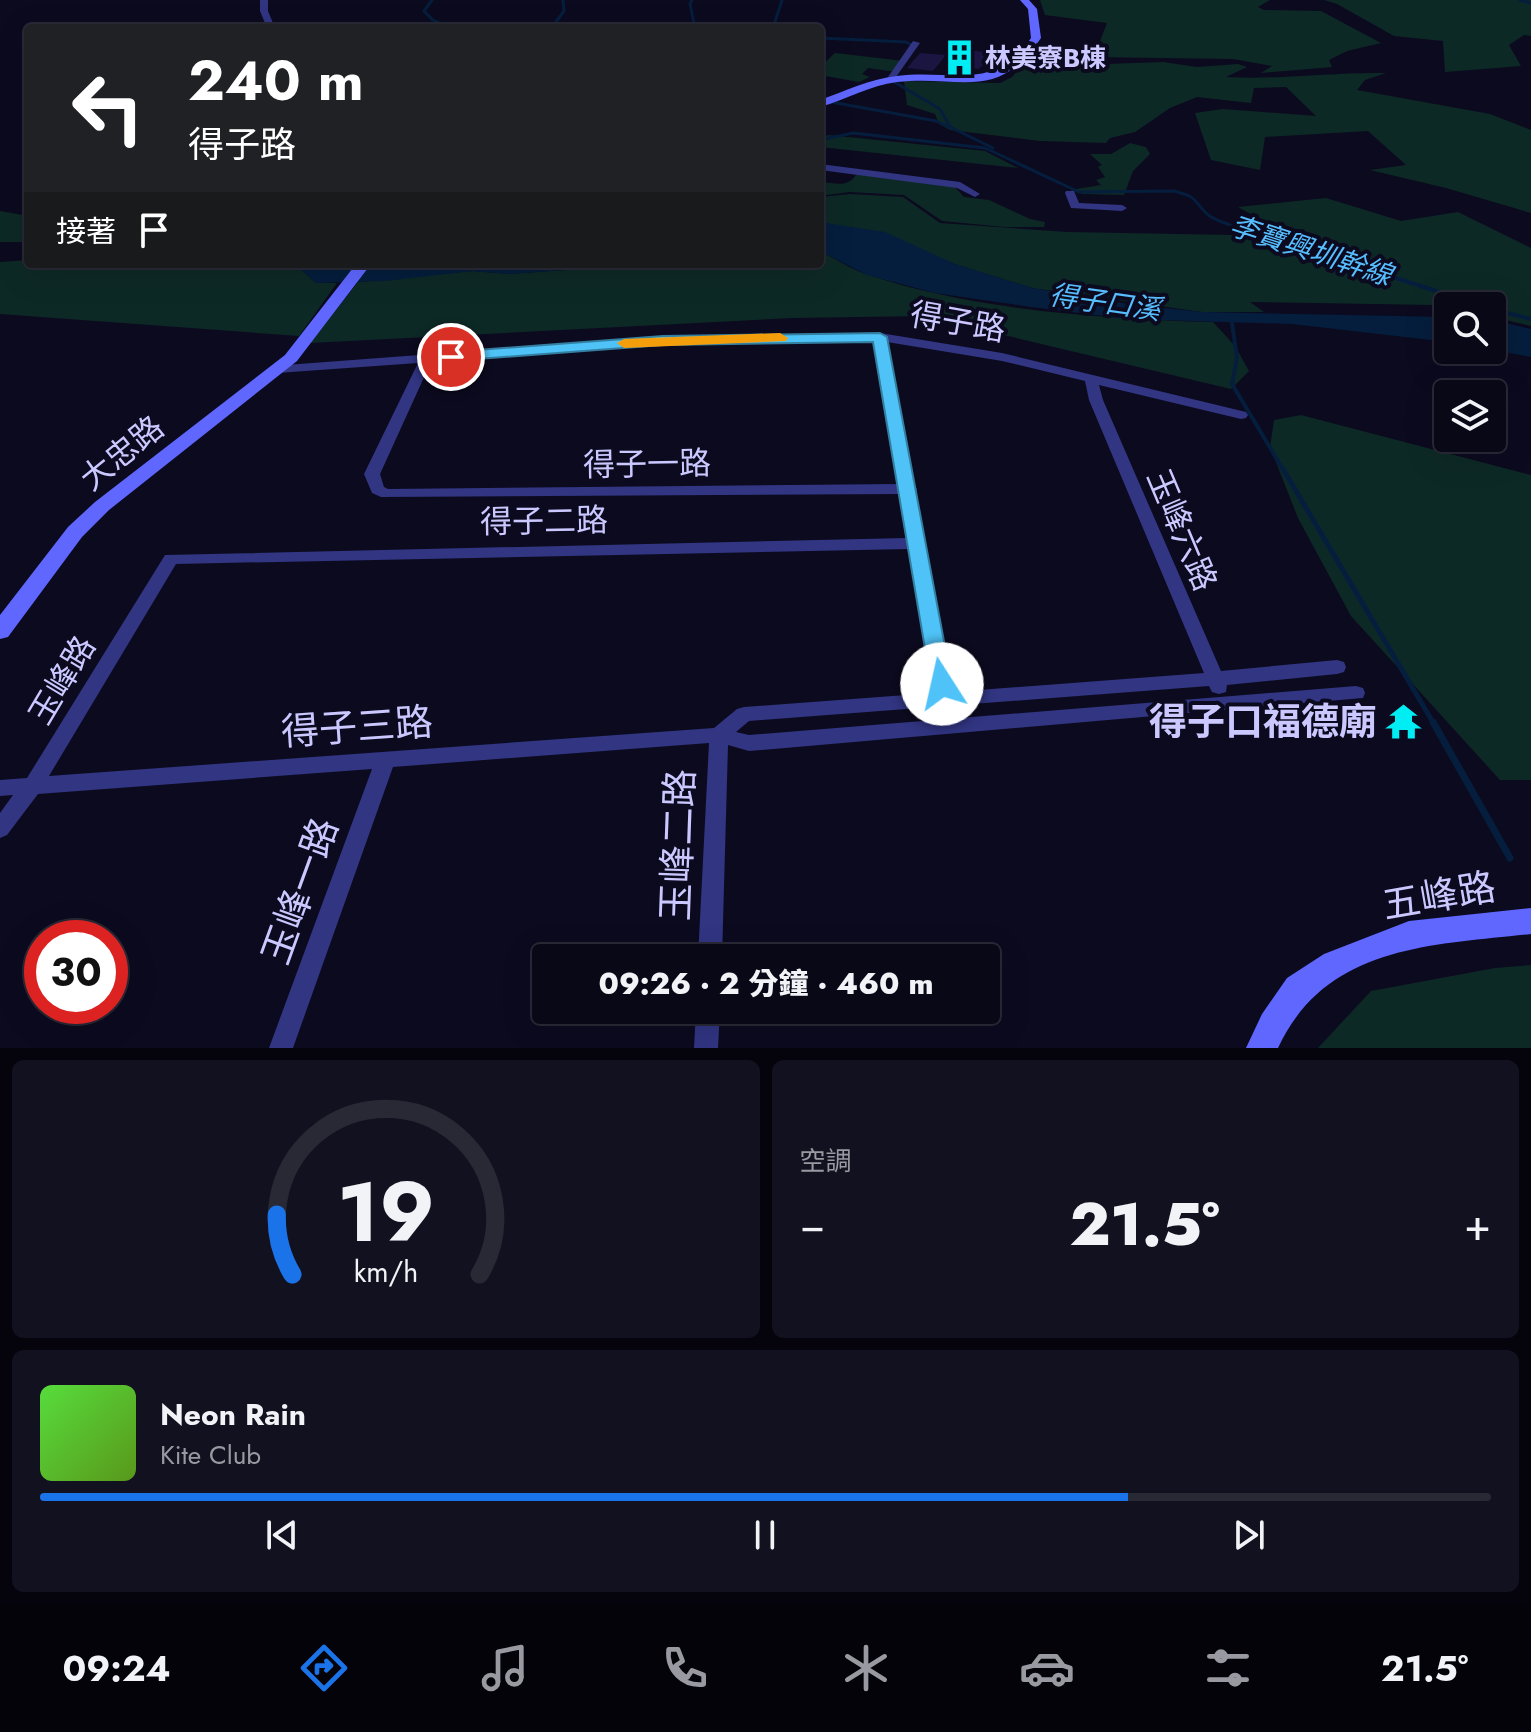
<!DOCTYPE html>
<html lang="zh-TW">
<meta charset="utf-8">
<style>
:root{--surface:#090817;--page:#121120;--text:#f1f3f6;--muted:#999aa1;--line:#292936;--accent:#1a73e8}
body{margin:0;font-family:Jost,"Noto Sans TC",sans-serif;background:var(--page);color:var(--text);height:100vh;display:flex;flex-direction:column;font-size:30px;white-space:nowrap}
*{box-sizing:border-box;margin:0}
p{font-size:26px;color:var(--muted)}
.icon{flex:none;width:44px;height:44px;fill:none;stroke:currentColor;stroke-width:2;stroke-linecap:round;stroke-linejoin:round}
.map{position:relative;height:1048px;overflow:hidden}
.panel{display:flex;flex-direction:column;gap:12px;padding:12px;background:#05040d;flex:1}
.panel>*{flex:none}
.hud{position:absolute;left:24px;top:24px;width:800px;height:244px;border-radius:8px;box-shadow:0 8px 32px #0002,0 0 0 2px var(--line);background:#202124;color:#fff;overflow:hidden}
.tools{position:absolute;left:1434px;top:292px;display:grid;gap:16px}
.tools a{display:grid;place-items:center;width:72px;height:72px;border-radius:8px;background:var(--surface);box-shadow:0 8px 32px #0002,0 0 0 2px var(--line);font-size:40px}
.speed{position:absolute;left:24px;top:920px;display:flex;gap:16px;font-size:40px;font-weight:700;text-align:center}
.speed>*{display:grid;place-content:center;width:104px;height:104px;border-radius:50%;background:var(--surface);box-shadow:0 8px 32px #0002,0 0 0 2px var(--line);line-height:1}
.speed .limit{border:12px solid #d22;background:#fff;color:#111}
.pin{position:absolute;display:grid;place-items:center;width:68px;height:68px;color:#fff;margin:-34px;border:4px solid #fff;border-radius:50%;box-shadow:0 2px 8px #0007}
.me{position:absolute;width:88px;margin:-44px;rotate:350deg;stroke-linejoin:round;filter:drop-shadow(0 0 6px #0008)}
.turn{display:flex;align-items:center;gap:28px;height:168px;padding:0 32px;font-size:36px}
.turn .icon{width:104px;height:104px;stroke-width:2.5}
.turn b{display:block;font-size:56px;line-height:68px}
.then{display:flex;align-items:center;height:76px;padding:0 32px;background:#0003;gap:16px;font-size:30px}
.big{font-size:60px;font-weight:800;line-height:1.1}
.panel .widget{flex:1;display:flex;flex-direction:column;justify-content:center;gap:12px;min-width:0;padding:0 28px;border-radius:12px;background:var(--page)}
.panel .dial{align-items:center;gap:0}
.dial svg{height:208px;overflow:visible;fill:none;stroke:var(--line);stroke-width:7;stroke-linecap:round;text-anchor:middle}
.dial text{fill:var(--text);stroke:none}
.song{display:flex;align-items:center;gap:24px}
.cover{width:96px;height:96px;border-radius:12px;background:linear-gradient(135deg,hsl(110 70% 55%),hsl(90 70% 35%))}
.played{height:8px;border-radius:4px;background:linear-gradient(90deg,var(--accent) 75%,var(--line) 75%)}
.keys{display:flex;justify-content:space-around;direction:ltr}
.heat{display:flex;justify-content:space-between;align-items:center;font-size:44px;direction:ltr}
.panel .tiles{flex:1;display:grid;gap:12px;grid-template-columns:1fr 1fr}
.widget:last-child{grid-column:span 2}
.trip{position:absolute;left:532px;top:944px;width:468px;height:80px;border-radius:8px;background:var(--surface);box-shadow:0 8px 32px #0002,0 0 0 2px var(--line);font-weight:800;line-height:80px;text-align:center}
.tabs{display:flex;height:128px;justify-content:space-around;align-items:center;background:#040309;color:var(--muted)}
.tabs .icon{width:56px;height:56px}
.tabs .on{color:var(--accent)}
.tabs b{font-size:36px;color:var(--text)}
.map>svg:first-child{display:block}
.green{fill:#0d2926}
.water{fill:#051e3d}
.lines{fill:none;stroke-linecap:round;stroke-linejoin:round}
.stream-far3{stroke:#051e3d;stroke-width:3}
.stream-far2{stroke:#051e3d;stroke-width:4}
.stream-far1{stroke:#051e3d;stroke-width:5}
.stream{stroke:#051e3d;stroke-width:7}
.river{fill:#051e3d;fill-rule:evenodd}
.building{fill:#1a1541}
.street{fill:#313582;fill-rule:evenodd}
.secondary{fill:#5f67ff;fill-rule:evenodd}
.route{fill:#4fc3f7;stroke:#337fa1;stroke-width:2}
.slow{fill:#f59e0b}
.labels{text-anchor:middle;stroke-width:8;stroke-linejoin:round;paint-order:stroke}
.far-poi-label{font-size:26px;font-weight:bold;fill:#cac8ff;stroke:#0c0a1f;text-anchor:start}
.far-water-label{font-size:28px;font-style:italic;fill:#56beff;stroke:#0c0a1f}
.street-label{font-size:32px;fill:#cac8ff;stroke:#0c0a1f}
.near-poi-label{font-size:38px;font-weight:bold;fill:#cac8ff;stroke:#0c0a1f;text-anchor:end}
.near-street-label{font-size:38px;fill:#cac8ff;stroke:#0c0a1f}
</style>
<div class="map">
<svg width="1531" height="1048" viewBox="0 0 1531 1048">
<rect width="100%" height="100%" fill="#0c0a1f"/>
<g class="green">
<path d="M1040,0h230l-12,7 6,3 57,1 60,32 -34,8 -18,9 3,7 -71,6 11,-7 -39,-7 -139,-2 13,-34 -62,-8z"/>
<path d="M1324,0h207v36l-7,-1 -15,10 12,21 -76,6 -2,-31 -49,-5 -57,-32z"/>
<path d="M835,53l69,8 -8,11 -28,-4 -6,6 8,3 -11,5 -39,-7v-8z"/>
<path d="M1163,62l34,5 41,-3 9,3 -21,10c53,3 106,-5 160,-4l-21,7 -8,10 133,24 41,16v83l-85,-25 -76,-18 36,-5 -38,-34 -103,6 -5,33 -49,-10 -16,-47 28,-4 93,7 -30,-29 -32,1 -3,15 -54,-6 -27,11 -35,24 -25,6 -4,5 -66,-2 -90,-11 -11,-6 -4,-10 -28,-9 -3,-24 96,2 12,-6 12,-14 26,3z"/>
<path d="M828,135l157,16 33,17 -198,-21v-6z"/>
<path d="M1130,143l16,4 4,7 -17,17 -9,24 -41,-1 -13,-4 31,-5 -5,-5 9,-3 -7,-10 4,-2 -12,-11h21z"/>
<path d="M862,174l93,13 9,10 25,3 41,19 15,3 -1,5h-39l-63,-6 -38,-26 -55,-3 -29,4v-14c16,1 27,6 36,-7z"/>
<path d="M850,194l53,3 37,26 127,9 223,4 -52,-29 88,-9 75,23 57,-9 73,36v78l-39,-9v-11l-242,-4 14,10h-62l-170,-24 -168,-52 -44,-7v-32z"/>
<path d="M0,211l28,5v26h-28z"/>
<path d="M820,251c16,8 32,19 49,24 102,35 236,44 344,47l22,24 14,25 -18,18 -307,-73 -132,2 -482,25 48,-61 115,-11 36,3 83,-6 12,-4h216z"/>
<path d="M28,260v4h267l21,19h21l-38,53 -299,-22v-52z"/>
<path d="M1301,415l230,60v305h-31l-149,-164 -53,-98 -28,-71 4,-27z"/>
<path d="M1531,965v83h-213l53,-57 124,-23z"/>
</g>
<g class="water">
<path d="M820,229l44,7 168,52 96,16 74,8 246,5v25l-156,-18 -164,-5 -97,-12 -96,-14 -68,-18 -47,-24z"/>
<path d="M295,264h309l-12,4 -83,6 -36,-3 -88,10 -69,2z"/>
<path d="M1492,320l39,9v28l-39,-7z"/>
</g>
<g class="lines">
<g class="stream-far3">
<path d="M432,0l-8,11 9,9 18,8"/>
<path d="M692,0l-2,4 5,24"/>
<path d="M1520,0l11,3"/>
<path d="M556,28l-3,-2 11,-15 -1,-11"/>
<path d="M773,28l9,-28"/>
<path d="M820,38l86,4 7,4"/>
<path d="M891,80l49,29 10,18 43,21"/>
<path d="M820,100l116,21 13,6"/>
<path d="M820,140l33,-7 132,15 94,44 95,-1c25,7 17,7 32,22 5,6 17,9 24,12l153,49"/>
</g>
<g class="stream-far2">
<path d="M1377,272l106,34"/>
<path d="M1492,309l39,10"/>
<path d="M1231,316l6,42 -5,26 52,87"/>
</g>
<path class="stream-far1" d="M1283,469l151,255"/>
<path class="stream" d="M1433,722l77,136"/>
<path class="river" d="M820,222l65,10 68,31 3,4 -10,6 -73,-32 -53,-7z"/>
</g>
<g class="building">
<path d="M987,49l14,2 -11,16 -9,-1 -2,3 -22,-2 11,-17 16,2z"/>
<path d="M920,53l26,2 -13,16 -26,-3z"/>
</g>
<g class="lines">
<g class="street">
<path d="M260,0h8v11l7,17h-8l-7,-17z"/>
<path d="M913,41l7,2 -24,34 1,4h-6l-3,-4z"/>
<path d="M820,164l140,18 20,12 -5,3 -18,-9 -137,-18z"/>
<path d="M1066,191h8l5,12 43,2 5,3 -5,3 -51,-3 -6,-15z"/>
<path d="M880,333l122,20 244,59 2,3 -2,3 -5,1 -142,-34 4,15 118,271 116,-11 7,2 2,5 -2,5 -7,2 -110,11 -1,7 -7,2 -7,-2 -3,-6 -460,35 -13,11 13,3 607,-49 7,2 2,5 -2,5 -614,53 -21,-6 -6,213h-24l11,-215 -316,24 -100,281h-24l103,-279 -334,25 -31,41 -7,3v-25l13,-18 -13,1v-16l27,-2 138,-223 742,-17 -7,-44 -519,3 -9,-4 -8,-19 54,-111 -141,10 -7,-4 2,-3 391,-29zM874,341l24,143 -510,5 -4,-2 -4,-13 51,-112 232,-17zM887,342l115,19 83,20 4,19 115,273 -252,19 -37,-200 2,-3 -3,-4zM909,549l24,144 -189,14 -7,2 -23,19 -665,48 127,-212z"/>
<path d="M696,1010h24l-2,38h-24z"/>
</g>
<g class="secondary">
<path d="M1020,0h9l8,9 4,29c-44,65 -79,37 -144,44 -27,3 -51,18 -77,25v-7c25,-9 50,-21 77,-24 57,-7 96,17 134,-38l-3,-29z"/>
<path d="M356,264h15l-74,97 -188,149 -27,27 -74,100 -8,2v-24l68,-88 27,-25 190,-147z"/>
<path d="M1531,908v26c-99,11 -205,11 -253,114h-32l16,-34 25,-36 37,-24 85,-33z"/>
</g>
</g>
<path class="route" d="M880,333l7,4 65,347 -3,6h-15l-3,-6 -58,-342 -210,3 -212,16 -7,-4 7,-5 212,-16z"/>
<path class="slow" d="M780,333l8,5 -2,3 -162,7 -7,-5 7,-4z"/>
<defs>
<symbol id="building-bare" viewBox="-9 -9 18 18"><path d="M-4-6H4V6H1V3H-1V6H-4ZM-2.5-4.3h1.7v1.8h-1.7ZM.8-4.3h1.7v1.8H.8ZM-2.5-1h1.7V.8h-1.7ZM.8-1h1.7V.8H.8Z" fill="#00eef3" stroke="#0c0a1f" stroke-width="2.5" paint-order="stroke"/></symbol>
<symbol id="temple-bare" viewBox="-9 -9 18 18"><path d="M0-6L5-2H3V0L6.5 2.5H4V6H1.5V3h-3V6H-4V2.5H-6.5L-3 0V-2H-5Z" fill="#00eef3" stroke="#0c0a1f" stroke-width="2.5" paint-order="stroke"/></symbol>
</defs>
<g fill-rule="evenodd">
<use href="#building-bare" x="934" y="32" width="51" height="51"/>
<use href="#temple-bare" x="1378" y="696" width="51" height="51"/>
</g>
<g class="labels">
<g class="far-poi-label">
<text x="985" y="67">林美寮B棟</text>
</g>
<g class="far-water-label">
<text transform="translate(1311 250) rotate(18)" y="10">李寶興圳幹線</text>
<text transform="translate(1105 302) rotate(8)" y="10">得子口溪</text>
</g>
<g class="street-label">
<text transform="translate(958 322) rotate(10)" y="11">得子路</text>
<text transform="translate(122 453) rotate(-39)" y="11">大忠路</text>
<text transform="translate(647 464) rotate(-1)" y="11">得子一路</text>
<text transform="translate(544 521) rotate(-1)" y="11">得子二路</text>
<text transform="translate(1182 530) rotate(67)" y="11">玉峰六路</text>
<text transform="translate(62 680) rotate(-59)" y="11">玉峰路</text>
</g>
<g class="near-poi-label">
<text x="1377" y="735">得子口福德廟</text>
</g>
<g class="near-street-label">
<text transform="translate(357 727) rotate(-4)" y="13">得子三路</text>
<text transform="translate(678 845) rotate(-88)" y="13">玉峰二路</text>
<text transform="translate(300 891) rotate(-70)" y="13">玉峰一路</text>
<text transform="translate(1439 896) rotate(-10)" y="13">五峰路</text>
</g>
</g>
</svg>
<div class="tools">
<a><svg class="icon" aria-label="search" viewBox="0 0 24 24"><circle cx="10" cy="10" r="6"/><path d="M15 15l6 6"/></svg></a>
<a><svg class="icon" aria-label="layers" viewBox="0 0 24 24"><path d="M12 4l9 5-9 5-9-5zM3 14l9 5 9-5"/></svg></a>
</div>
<div class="speed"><div class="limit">30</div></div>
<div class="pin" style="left:451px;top:357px;background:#d93025"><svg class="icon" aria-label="arrive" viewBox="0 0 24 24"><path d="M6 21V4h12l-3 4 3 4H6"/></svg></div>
<svg class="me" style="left:942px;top:684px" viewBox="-20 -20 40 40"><circle r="19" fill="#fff"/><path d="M0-13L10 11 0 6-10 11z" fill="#4fc3f7"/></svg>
<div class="trip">09:26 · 2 分鐘 · 460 m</div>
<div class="hud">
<div class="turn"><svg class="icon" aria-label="left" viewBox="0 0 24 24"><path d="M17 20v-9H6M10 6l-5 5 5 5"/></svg><div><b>240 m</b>得子路</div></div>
<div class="then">接著<svg class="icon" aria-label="arrive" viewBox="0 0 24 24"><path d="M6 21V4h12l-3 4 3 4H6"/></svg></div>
</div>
</div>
<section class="panel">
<div class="tiles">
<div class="widget dial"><svg viewBox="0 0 100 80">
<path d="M14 69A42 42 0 1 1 86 69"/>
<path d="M14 69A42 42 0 0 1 8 46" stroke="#1a73e8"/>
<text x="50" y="56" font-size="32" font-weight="700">19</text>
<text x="50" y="72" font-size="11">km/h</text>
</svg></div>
<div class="widget"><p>空調</p>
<div class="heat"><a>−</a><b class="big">21.5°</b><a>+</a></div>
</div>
<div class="widget">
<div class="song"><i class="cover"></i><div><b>Neon Rain</b><p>Kite Club</p></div></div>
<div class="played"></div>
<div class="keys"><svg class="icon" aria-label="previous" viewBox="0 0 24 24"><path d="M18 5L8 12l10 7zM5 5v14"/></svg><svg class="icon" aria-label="pause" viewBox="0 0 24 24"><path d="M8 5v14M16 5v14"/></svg><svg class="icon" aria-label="next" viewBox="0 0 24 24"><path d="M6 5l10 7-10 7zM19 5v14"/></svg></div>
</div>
</div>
</section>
<nav class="tabs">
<b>09:24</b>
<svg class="icon on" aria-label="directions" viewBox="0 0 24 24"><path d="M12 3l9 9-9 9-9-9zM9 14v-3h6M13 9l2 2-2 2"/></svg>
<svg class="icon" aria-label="music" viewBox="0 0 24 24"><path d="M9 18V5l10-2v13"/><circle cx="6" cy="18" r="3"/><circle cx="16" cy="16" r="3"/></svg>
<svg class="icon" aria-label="phone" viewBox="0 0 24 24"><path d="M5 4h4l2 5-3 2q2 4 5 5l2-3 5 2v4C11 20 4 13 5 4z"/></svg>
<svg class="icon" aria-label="climate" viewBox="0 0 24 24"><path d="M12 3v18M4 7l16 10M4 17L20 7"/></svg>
<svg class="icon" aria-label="car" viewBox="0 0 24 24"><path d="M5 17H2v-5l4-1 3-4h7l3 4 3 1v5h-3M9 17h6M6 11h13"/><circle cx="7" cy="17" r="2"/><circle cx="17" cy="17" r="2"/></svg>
<svg class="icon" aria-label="filters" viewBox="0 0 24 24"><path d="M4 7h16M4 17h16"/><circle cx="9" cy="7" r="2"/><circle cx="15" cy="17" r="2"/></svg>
<b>21.5°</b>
</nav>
